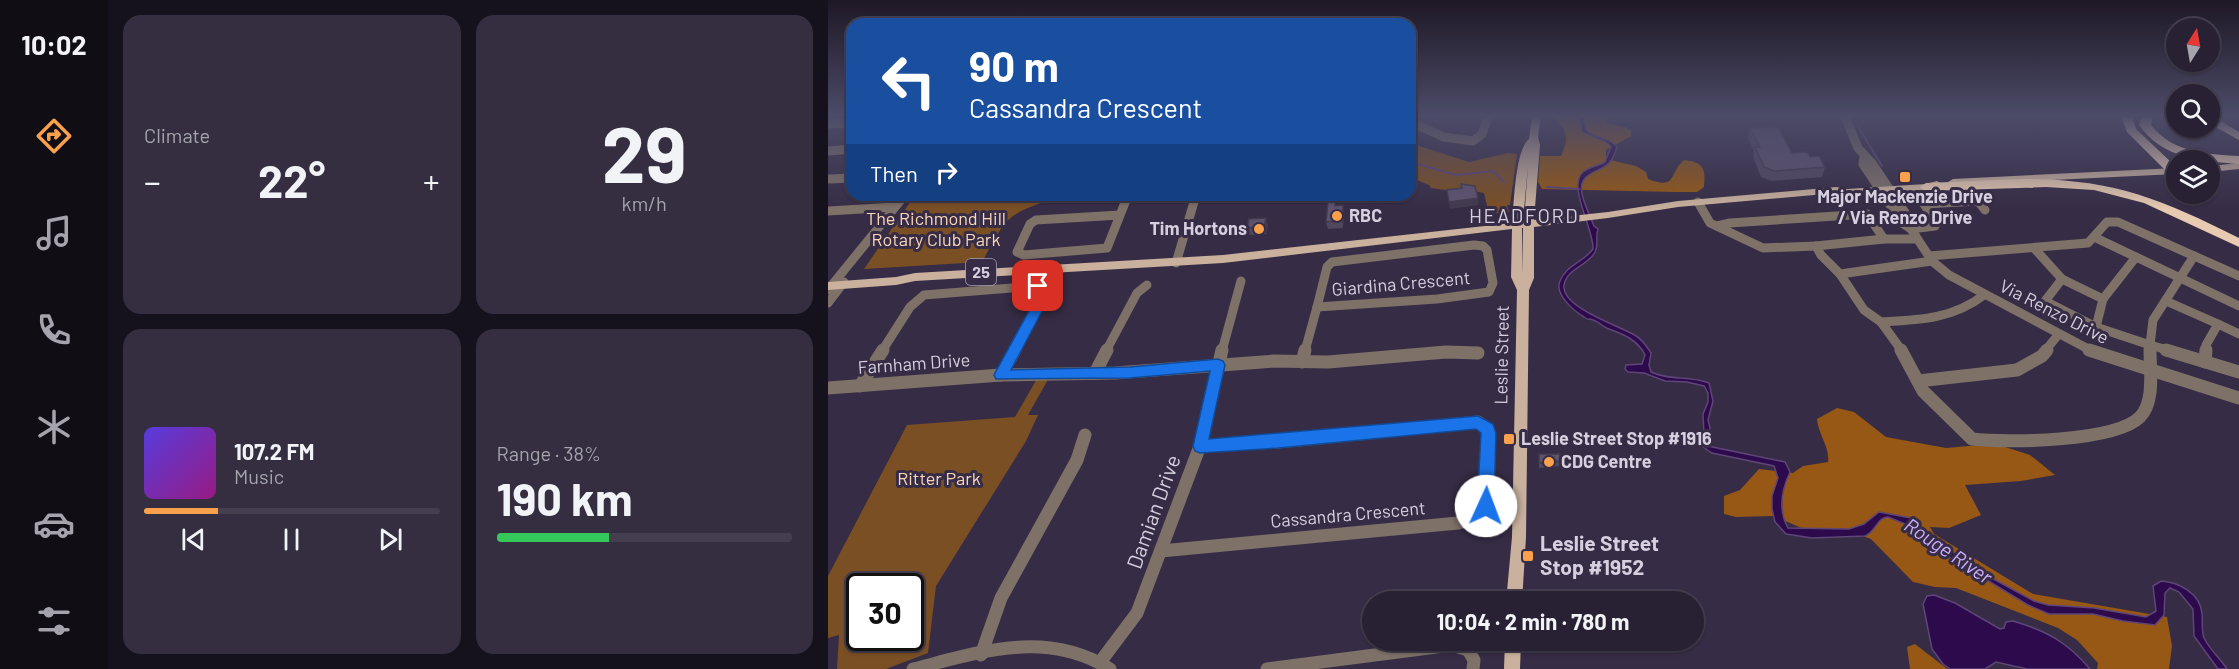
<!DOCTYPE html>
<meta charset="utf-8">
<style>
:root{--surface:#282134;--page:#342e40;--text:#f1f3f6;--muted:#a5a3ac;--line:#443e4f;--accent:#f8a04b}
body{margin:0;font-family:Barlow,sans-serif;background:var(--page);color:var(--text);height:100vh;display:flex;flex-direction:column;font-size:22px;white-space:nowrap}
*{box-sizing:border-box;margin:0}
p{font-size:20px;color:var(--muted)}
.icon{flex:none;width:33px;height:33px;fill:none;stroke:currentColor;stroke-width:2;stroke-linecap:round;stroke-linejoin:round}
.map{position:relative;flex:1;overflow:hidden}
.details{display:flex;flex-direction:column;gap:15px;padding:15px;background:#16121d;width:720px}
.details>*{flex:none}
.guide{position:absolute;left:18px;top:18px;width:570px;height:183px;border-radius:18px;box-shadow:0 2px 4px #0004,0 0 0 2px var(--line);background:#1a4fa0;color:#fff;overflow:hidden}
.needle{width:39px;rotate:11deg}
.tools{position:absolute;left:1338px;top:18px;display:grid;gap:12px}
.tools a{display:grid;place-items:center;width:54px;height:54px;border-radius:50%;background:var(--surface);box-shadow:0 2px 4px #0004,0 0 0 2px var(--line);font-size:30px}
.speed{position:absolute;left:18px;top:573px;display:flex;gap:12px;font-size:30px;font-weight:700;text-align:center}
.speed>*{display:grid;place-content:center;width:78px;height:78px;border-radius:50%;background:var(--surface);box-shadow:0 2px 4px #0004,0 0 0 2px var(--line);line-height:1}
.speed .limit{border:3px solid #111;border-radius:9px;background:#fff;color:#111}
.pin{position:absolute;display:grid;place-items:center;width:51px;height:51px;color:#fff;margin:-26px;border-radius:12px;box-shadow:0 3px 9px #0006}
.me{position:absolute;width:66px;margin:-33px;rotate:2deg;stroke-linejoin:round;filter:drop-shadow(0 0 4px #0008)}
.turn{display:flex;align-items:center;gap:21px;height:126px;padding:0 24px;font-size:27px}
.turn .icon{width:78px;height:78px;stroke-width:2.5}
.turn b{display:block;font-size:42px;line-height:51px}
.then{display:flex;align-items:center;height:57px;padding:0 24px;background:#0003;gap:12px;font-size:22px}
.big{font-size:45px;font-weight:700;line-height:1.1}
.details .card{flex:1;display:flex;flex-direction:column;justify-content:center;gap:9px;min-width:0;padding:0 21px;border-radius:18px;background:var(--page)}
.details .dial{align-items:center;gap:0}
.dial b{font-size:78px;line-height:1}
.song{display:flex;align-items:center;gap:18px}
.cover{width:72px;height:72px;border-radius:9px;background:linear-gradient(135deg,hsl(250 70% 55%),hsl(310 70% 35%))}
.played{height:6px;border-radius:3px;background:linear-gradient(90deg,var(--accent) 25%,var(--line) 25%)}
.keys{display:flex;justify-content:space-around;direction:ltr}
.heat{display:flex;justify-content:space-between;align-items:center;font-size:33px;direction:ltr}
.charge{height:9px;border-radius:4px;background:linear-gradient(90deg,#34c759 38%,var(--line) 0)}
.details .tiles{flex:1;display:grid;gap:15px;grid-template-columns:repeat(2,1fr)}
.trip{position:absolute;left:534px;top:591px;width:342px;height:60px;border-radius:30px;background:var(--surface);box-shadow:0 2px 4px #0004,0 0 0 2px var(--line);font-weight:700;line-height:60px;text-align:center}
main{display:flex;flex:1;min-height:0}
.dock{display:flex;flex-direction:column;width:108px;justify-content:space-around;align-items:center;background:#100d15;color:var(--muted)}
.dock .icon{width:42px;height:42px}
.dock .current{color:var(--accent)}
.dock b{font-size:27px;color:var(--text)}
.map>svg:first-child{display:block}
.green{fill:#7b4f24;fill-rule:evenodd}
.forest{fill:#965814}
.water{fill:#2c0a4c;stroke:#5f4578;stroke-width:1.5}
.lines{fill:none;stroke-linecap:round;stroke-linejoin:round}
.stream{stroke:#5f4578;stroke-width:2}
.minor-far1{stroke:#7d7168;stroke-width:9}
.minor{stroke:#7d7168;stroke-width:13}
.major{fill:#c9b19d;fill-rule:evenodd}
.highway{fill:#e7cab1;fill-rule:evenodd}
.wall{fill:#51475f}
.shaded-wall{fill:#423a4e}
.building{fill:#5e536f;stroke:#423a4e;stroke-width:1.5}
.route{fill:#1a73e8;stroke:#114b97;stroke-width:1.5}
.poi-dot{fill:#f8a04b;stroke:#362c45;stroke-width:2}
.labels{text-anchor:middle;stroke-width:6;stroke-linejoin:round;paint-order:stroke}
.shield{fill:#362c45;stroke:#a59eb1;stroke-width:1.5}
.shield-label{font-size:16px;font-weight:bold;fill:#d5cfdf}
.poi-label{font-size:18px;font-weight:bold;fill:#d5cfdf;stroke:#362c45;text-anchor:start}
.park-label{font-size:18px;fill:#fad7b9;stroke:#362c45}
.street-label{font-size:18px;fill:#d5cfdf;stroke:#362c45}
.neighbourhood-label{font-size:20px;letter-spacing:1.5px;fill:#d5cfdf;stroke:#362c45}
.water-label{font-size:20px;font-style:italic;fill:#cdaefd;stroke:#362c45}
.near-street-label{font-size:21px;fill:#d5cfdf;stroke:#362c45}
.near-poi-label{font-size:21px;font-weight:bold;fill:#d5cfdf;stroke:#362c45;text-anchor:start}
</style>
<main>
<nav class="dock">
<b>10:02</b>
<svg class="icon current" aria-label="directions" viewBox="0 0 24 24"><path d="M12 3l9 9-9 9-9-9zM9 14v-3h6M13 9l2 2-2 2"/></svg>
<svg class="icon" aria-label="music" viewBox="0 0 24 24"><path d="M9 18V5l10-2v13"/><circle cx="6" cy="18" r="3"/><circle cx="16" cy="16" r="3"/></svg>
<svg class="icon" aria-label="phone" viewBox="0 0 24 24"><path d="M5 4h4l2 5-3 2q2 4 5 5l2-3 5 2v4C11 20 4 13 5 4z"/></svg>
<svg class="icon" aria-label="climate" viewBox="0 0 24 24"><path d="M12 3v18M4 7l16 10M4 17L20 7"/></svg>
<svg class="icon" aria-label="car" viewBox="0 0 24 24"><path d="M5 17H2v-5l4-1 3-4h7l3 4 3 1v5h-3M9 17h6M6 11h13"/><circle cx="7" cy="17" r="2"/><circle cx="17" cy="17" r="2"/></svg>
<svg class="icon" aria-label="filters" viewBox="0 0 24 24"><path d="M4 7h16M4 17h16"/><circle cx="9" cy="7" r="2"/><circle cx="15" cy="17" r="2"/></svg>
</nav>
<section class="details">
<div class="tiles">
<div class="card"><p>Climate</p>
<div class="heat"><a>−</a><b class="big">22°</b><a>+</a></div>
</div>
<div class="card dial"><b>29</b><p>km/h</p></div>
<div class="card">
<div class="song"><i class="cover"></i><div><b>107.2 FM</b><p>Music</p></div></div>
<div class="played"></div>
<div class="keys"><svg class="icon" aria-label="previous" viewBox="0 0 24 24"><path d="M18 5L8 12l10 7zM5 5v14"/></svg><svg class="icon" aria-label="pause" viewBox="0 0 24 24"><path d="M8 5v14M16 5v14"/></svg><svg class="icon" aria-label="next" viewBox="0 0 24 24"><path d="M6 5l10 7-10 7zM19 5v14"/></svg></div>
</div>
<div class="card"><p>Range · 38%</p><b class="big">190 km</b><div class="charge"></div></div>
</div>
</section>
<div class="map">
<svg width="1411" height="669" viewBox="0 0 1411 669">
<rect width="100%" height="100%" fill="#362c45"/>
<g class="green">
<path d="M582,143l59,19 39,-9 9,1 -7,51h-3l2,7 -20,2 -5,-21 -26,-5 -5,3 -22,-3 -2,-3 -19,-8z"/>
<path d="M87,195h116l20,5c-47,14 -46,21 -69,62l-118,7z"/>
<path d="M222,376l-22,39h10l-12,26 -90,145 -8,67 -42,16h-49l2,-34 -11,3v-62l79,-151 108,-8 23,-40zM32,586h50v52h-50z"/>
</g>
<g class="forest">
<path d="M710,116h70l-2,7 19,4 6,4v5l-25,14v9l30,7 10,6 2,7c30,11 20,-5 36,-19 19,2 22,8 20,27l-7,5h-21l-134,-3 -4,-7 2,-26h21c8,-19 7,-21 -5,-38z"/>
<path d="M1009,408l17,4 32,25 60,11 34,-3 25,2 25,8 25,20 -34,6 -56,4 16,30 -32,13 -19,-1 4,7 99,60 134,23 5,29 -3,23h-72l1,-6 -21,-23 -19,-12 -102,-40 -21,-1 -22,-5 -42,-43 -11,-4 -49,-3 -38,-16 -37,1 -12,-3v-18l16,-6 19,-21 34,4 10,-7 25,-4c2,-15 -10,-28 -11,-43z"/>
<path d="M1087,644l31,24 2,1h-38l-3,-22z"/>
</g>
<g class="water">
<path d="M751,116h5c1,4 0,7 1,10 3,13 26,10 32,21 -2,8 -6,16 -13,20 -11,6 -26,9 -22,27 2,10 8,22 12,32l4,3c-3,7 1,15 -3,23 -7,14 -28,16 -31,33 -3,23 57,41 72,51 7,4 11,11 15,17l-2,12 2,7c18,9 38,3 58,11l4,18 -5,19 2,8 -4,11 2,7 77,16 5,10c-8,17 -12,38 -2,56l61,1 15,-5 15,-12 32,6 26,23 51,35 46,25 14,4 46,3 52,9 10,-6 -3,-25 8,-5c18,1 40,13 41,33 1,8 -1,16 2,24 6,12 16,20 23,31h-9l-24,-33 -1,-27 -14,-17 -9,-4 -5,5 -1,22 -9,10 -32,-4 -30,-7h-44l-21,-9 -79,-48 -39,-31 -22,-9c-11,0 -12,15 -23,19l-53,2 -26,-4 -11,-12 -3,-13v-13l6,-18 -4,-12 -62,-13 -12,-8 4,-11 -1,-20 5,-12v-9l-4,-7 -17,-4 -22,-1 -21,-8 -16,-1 -3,-3 1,-4 16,-1 3,-9c-7,-15 -22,-21 -36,-26 -6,-2 -11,-8 -16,-9 -8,-3 -2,2 -9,-3 -10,-6 -30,-23 -24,-36 6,-16 24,-19 33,-32 1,-20 -26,-63 -10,-77 6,-5 15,-6 22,-10l6,-15 -5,-5 -24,-10z"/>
<path d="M1106,595l21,8 45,26 4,-1 2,-6 7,-1c34,10 54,21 77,48h-63l-31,-7 -11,7h-35l-7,-5 -11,-15 -9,-45 4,-8z"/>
</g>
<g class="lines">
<g class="stream">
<path d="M1042,116l-10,8 -1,4 23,38"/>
<path d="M590,164l38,11 37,-4 11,11"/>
<path d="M719,187l32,2"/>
</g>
<g class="minor-far1">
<path d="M1017,116l13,32 14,15 40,60 -1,6"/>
<path d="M582,122l34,15 29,4 9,-7 6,-18"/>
<path d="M0,124l24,-1"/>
<path d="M0,151l24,-2"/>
<path d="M1036,157l-1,7 39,59 9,6 21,32 17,14 143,76"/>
<path d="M0,179l24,-1"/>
<path d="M870,202l12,21 53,25 53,-2"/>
<path d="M0,211l67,-4"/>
<path d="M292,215l-84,5 -6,4 -13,28 7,3 83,-7 21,-53"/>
<path d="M889,226l13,-3 137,-9 17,25"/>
<path d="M1083,229l24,-3 1,-3 -12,-19 54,-3 7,9"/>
<path d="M1266,237l42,20"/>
<path d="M646,245l9,1 4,4 6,33 -4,9 -52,7 -120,8 10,-40 5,-5z"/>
<path d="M1206,248l28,31 -17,22 51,26 54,18 3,-25 41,-64"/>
<path d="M1101,256l159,-13 19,-21h11l121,54"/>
<path d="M348,263l20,-68"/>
<path d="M1012,274l92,-13"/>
<path d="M1234,279l41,20 33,-42 103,49"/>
<path d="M0,290l77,-95"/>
<path d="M1338,301l52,23 -12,21v6"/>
<path d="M0,303l16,-21"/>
<path d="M1053,322c38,-2 72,-3 103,-27"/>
<path d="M1390,324l21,10"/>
<path d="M1268,327l7,-28"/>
<path d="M54,351l28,-44 14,-12 114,-9 5,2 1,8 -30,55"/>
<path d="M278,351l31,-58 10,-8"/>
<path d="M394,351l19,-70"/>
<path d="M477,351l12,-44"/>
<path d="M1074,351l-21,-29 -17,-12 -24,-36 -19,-19 -5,-9 68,-7h33"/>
<path d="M1217,351l13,-16"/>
<path d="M1322,351v-6l21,6"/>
</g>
<g class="minor">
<path d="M1073,350l22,41 49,48c35,4 143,3 168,-22 15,-15 10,-47 10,-67"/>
<path d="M1261,350l150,48"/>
<path d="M1338,350l73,22"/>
<path d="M474,362l3,-12"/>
<path d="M1377,362l1,-12"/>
<path d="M267,373l12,-23"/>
<path d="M173,375l14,-25"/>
<path d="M1090,381l99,-11 25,-14 5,-6"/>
<path d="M32,386l23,-36"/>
<path d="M0,388l173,-13 114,-2 159,-12 54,1 118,-10 32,1"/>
<path d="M333,551l297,-28 21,-6 7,-11 3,-73 -1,-4 -10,-7 -200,20 -78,4"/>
<path d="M153,655l20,-57 76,-138 8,-25"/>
<path d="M273,661l36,-48 63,-167 22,-96"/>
<path d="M85,669c68,-17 133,-40 197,0"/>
<path d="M439,669l185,-24 16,5 6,10 -1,9"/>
</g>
<g class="major">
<path d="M704,116h9l-3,21 2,8 -6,75 74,-8 70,-11 158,-14 11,2 79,-5 11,-3 5,3 -16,6 -79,5 -11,-2 -158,14 -70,11 -74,9v51l-5,12 -3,247 -4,65h-16l6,-65 5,-247 -6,-13 1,-48 -289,34 -308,18 -19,4 -68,5v-8l68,-5 19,-4 308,-18 289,-32c2,-19 3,-73 17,-84zM700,165l-4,56h-1zM694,228h1l-1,47z"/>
<path d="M1411,163v6l-29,3v-6z"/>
<path d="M1348,168v6l-223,11 -5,-3 5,-3z"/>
<path d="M677,640h16l-1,29h-16z"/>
</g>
<g class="highway">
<path d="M1293,116h11l4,13 36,34v6h-8l-37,-37z"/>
<path d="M1314,116h11l-2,9c22,28 55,29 88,31v8c-38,-3 -76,-5 -100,-39z"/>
<path d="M1382,116l4,1 25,15v8l-29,-16z"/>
<path d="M1194,179c91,0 137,19 217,59v9l-95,-44 -50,-13 -48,-3 -120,4 -6,-4 6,-4z"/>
</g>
</g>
<g class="wall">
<path d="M922,128l42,25 33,14 -3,10 -51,4 -10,-4 -8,-20 1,-6 -6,-13z"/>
<path d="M508,206l8,7 -1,15 -15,1 -2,-7z"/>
<path d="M440,225l-2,9 -16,1 -3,-7z"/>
<path d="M711,454h21v12l-21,2z"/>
</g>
<g class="shaded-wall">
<path d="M650,198v7l-28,4 -1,-7z"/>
<path d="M515,205l1,8 -1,15 -1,-7z"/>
<path d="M438,218l2,7 -2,9 -2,-7z"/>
</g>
<g class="building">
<path d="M950,127l14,26 15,-1 3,5 9,-1 6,11 -51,4 -10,-4 -9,-20h5l-10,-19z"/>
<path d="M633,184l14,2 3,12 -29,4 -2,-12 15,-2z"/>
<path d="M507,200v6l8,-1 -1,16 -16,1 2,-21z"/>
<path d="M438,218l-2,9 -17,1 2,-9z"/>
<path d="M711,454h21v7l-21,2z"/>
</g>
<linearGradient id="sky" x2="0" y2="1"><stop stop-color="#1e1826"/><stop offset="0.55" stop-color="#4c4b68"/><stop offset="1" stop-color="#4c4b68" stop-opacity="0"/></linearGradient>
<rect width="1411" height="210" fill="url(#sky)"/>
<path class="route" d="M210,282l9,3 3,11 -39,74 119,-3 88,-8 5,2 2,4 -16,74 269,-23 15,8 3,9 -2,73 -3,5 -5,2 -6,-2 -3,-5 4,-73 -5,-4 -198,19 -78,5 -5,-2 -2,-5 17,-75 -80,7 -134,1 -2,-4 43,-79v-5l-6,-5z"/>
<g class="poi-dot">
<rect x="1071" y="171" width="12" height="12" rx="3"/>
<circle cx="509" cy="216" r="6"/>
<circle cx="431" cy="229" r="6"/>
<rect x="675" y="433" width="12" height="12" rx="3"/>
<circle cx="721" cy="462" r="6"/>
<rect x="694" y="550" width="12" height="12" rx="3"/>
</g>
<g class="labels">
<rect class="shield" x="138" y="259" width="30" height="26" rx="4.5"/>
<g class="shield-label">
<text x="153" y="278">25</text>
</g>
<g class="poi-label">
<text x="1077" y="203" text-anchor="middle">Major Mackenzie Drive<tspan x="1077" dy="21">/ Via Renzo Drive</tspan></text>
<text x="521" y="222">RBC</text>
<text x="419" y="235" text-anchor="end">Tim Hortons</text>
<text x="693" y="445">Leslie Street Stop #1916</text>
<text x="733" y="468">CDG Centre</text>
</g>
<g class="park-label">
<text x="108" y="225">The Richmond Hill<tspan x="108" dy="21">Rotary Club Park</tspan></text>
<text x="111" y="485">Ritter Park</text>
</g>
<g class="street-label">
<text transform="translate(573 284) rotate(-5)" y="6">Giardina Crescent</text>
<text transform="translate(1226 312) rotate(27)" y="6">Via Renzo Drive</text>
<text transform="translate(674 355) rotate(-89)" y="6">Leslie Street</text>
<text transform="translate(86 364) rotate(-4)" y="6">Farnham Drive</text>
<text transform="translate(520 515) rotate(-5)" y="6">Cassandra Crescent</text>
</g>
<g class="neighbourhood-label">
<text x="696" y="223">HEADFORD</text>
</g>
<g class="water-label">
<text transform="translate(1120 551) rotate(34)" y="7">Rouge River</text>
</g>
<g class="near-street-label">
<text transform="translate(326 512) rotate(-70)" y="7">Damian Drive</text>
</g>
<g class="near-poi-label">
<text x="712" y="551">Leslie Street<tspan x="712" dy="24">Stop #1952</tspan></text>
</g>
</g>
</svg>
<div class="tools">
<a><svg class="needle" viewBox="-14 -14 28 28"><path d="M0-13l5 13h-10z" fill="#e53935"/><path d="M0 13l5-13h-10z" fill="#a5a3ac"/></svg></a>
<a><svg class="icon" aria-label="search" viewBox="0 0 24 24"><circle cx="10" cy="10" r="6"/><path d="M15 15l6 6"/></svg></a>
<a><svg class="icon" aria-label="layers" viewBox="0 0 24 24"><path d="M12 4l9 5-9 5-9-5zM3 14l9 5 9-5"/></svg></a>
</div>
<div class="speed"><div class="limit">30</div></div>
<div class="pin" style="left:210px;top:286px;background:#d93025"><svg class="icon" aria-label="arrive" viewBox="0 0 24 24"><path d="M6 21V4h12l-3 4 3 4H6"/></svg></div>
<svg class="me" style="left:658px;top:506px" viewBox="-20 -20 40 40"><circle r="19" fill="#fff"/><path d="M0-13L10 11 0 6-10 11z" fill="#1a73e8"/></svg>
<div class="trip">10:04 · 2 min · 780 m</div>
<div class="guide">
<div class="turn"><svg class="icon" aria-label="left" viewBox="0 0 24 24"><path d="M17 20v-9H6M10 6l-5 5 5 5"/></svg><div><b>90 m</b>Cassandra Crescent</div></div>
<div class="then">Then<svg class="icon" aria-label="right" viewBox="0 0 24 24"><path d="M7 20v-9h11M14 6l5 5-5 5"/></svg></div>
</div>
</div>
</main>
